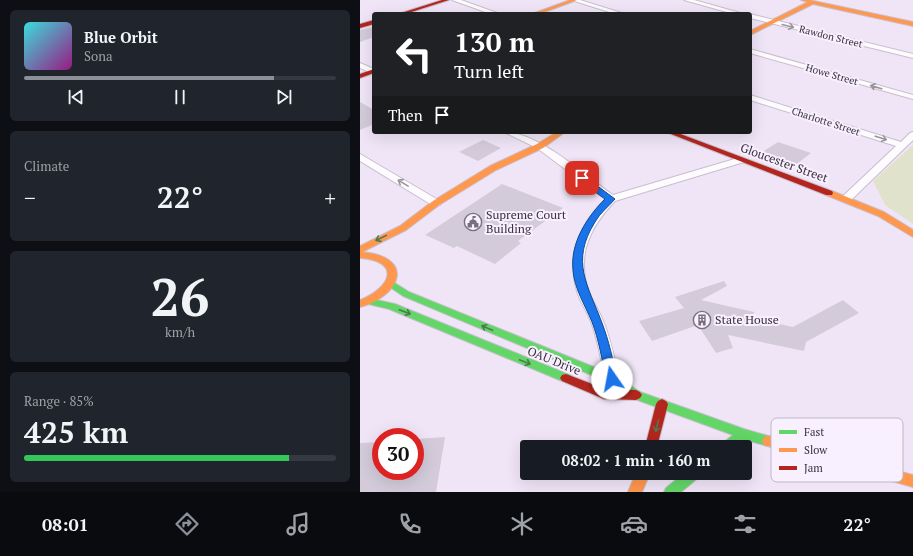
<!DOCTYPE html>
<meta charset="utf-8">
<style>
:root{--surface:#171b24;--page:#20242c;--text:#f1f3f6;--muted:#9ea1a6;--line:#363941;--accent:#8c9099}
body{margin:0;font-family:"PT Serif",serif;background:var(--page);color:var(--text);height:100vh;display:flex;flex-direction:column;font-size:15px;white-space:nowrap}
*{box-sizing:border-box;margin:0}
p{font-size:13px;color:var(--muted)}
.icon{flex:none;width:22px;height:22px;fill:none;stroke:currentColor;stroke-width:2;stroke-linecap:round;stroke-linejoin:round}
.map{position:relative;flex:1;overflow:hidden}
.side{display:flex;flex-direction:column;gap:10px;padding:10px;background:#0d0f14;width:360px}
.side>*{flex:none}
.top-card{position:absolute;left:12px;top:12px;width:380px;height:122px;border-radius:4px;box-shadow:0 4px 16px #0002;background:#202124;color:#fff;overflow:hidden}
.speed{position:absolute;left:12px;top:428px;display:flex;gap:8px;font-size:20px;font-weight:700;text-align:center}
.speed>*{display:grid;place-content:center;width:52px;height:52px;border-radius:50%;background:var(--surface);box-shadow:0 4px 16px #0002;line-height:1}
.speed .limit{border:6px solid #d22;background:#fff;color:#111}
.pin{position:absolute;display:grid;place-items:center;width:34px;height:34px;color:#fff;margin:-17px;border-radius:8px;box-shadow:0 2px 6px #0006}
.me{position:absolute;width:44px;margin:-22px;rotate:348deg;stroke-linejoin:round;filter:drop-shadow(0 0 3px #0008)}
.turn{display:flex;align-items:center;gap:14px;height:84px;padding:0 16px;font-size:18px}
.turn .icon{width:52px;height:52px;stroke-width:2.5}
.turn b{display:block;font-size:28px;line-height:34px}
.then{display:flex;align-items:center;height:38px;padding:0 16px;background:#0003;gap:8px;font-size:15px}
.big{font-size:30px;font-weight:700;line-height:1.1}
.side .card{flex:1;display:flex;flex-direction:column;justify-content:center;gap:6px;min-width:0;padding:0 14px;border-radius:6px;background:var(--page)}
.side .dial{align-items:center;gap:0}
.dial b{font-size:52px;line-height:1}
.song{display:flex;align-items:center;gap:12px}
.cover{width:48px;height:48px;border-radius:6px;background:linear-gradient(135deg,hsl(180 70% 55%),hsl(310 70% 35%))}
.played{height:4px;border-radius:2px;background:linear-gradient(90deg,var(--accent) 80%,var(--line) 80%)}
.keys{display:flex;justify-content:space-around;direction:ltr}
.heat{display:flex;justify-content:space-between;align-items:center;font-size:22px;direction:ltr}
.charge{height:6px;border-radius:3px;background:linear-gradient(90deg,#34c759 85%,var(--line) 0)}
.trip{position:absolute;left:160px;top:440px;width:232px;height:40px;border-radius:4px;background:var(--surface);box-shadow:0 4px 16px #0002;font-weight:700;line-height:40px;text-align:center}
.dock{display:flex;height:64px;justify-content:space-around;align-items:center;background:#090b0e;color:var(--muted)}
.dock .icon{width:28px;height:28px}
.dock .active{color:var(--accent)}
.dock b{font-size:18px;color:var(--text)}
main{display:flex;flex:1;min-height:0}
.map>svg:first-child{display:block}
.green{fill:#e1e2cc}
.building{fill:#d4cbda}
.lines{fill:none;stroke-linecap:round;stroke-linejoin:round}
.street-casing{stroke:#c8bfcd;stroke-width:2}
.fast-casing{stroke:#c8bfcd;stroke-width:2}
.slow-casing{stroke:#c8bfcd;stroke-width:2}
.jam-casing{stroke:#c8bfcd;stroke-width:2}
.street{fill:#fdfbfe;fill-rule:evenodd}
.fast{fill:#63d668;fill-rule:evenodd}
.slow{fill:#ff974d;fill-rule:evenodd}
.jam{fill:#b3261e;fill-rule:evenodd}
.oneway{stroke:#9a959d}
.oneway2{stroke:#4b7a50}
.route{fill:#1a73e8;stroke:#114b97}
.labels{text-anchor:middle;stroke-width:4;stroke-linejoin:round;paint-order:stroke}
.far-street-label{font-size:10px;fill:#372f3c;stroke:#f8f0fe}
.street-label{font-size:12px;fill:#372f3c;stroke:#f8f0fe}
.poi-label{font-size:12px;fill:#372f3c;stroke:#f8f0fe;text-anchor:start}
.key{fill:#f8f0fe;stroke:#beb6c4;stroke-width:1}
.key-label{font-size:11px;fill:#372f3c}
</style>
<main>
<section class="side">
<div class="card">
<div class="song"><i class="cover"></i><div><b>Blue Orbit</b><p>Sona</p></div></div>
<div class="played"></div>
<div class="keys"><svg class="icon" aria-label="previous" viewBox="0 0 24 24"><path d="M18 5L8 12l10 7zM5 5v14"/></svg><svg class="icon" aria-label="pause" viewBox="0 0 24 24"><path d="M8 5v14M16 5v14"/></svg><svg class="icon" aria-label="next" viewBox="0 0 24 24"><path d="M6 5l10 7-10 7zM19 5v14"/></svg></div>
</div>
<div class="card"><p>Climate</p>
<div class="heat"><a>−</a><b class="big">22°</b><a>+</a></div>
</div>
<div class="card dial"><b>26</b><p>km/h</p></div>
<div class="card"><p>Range · 85%</p><b class="big">425 km</b><div class="charge"></div></div>
</section>
<div class="map">
<svg width="553" height="492" viewBox="0 0 553 492">
<rect width="100%" height="100%" fill="#f0e5f7"/>
<path class="green" d="M553,145v79l-28,-19 -12,-24z"/>
<g class="building">
<path d="M14,27v10l-14,5v-12z"/>
<path d="M0,102l14,8v14l-14,6z"/>
<path d="M123,140l18,8 -23,13 -19,-9z"/>
<path d="M418,142l33,11 -22,17 -33,-14z"/>
<path d="M142,184l61,24 -45,33 3,2 -26,21 -38,-18 -3,2 -29,-13z"/>
<path d="M364,281l3,5 -26,14 53,12 -1,6 40,9 50,-27 16,13 -53,29 -2,9 -76,-16 5,13 -17,5 -18,-28 -46,16 -13,-20 45,-13 -9,-11z"/>
<path d="M85,437l-9,55h-76v-49l21,-1v29h34v-32z"/>
</g>
<g class="lines">
<defs>
<g id="street">
<path d="M92,0h9l39,14h-9z"/>
<path d="M211,0h9l45,14h-9z"/>
<path d="M324,0h10l50,14h-10z"/>
<path d="M390,14l163,40v4l-163,-40z"/>
<path d="M390,49l163,46v4l-163,-46z"/>
<path d="M0,63l14,6v5l-14,-6z"/>
<path d="M390,95l151,47 9,-9 3,-1v8l-63,61h-8l-1,-2 1,-2 54,-51 -146,-46z"/>
<path d="M144,132c35,0 80,43 109,63l125,-37 3,-1 5,3 -2,2 -129,39c-26,27 -39,55 -26,91 4,11 11,20 15,31 7,18 11,37 15,56l-4,8 -5,1 -5,-1 -2,-4 2,-4c-4,-19 -7,-39 -14,-57 -4,-11 -11,-20 -14,-31 -11,-36 3,-66 28,-92l-68,-51z"/>
<path d="M0,154l80,47 1,2 -1,2h-8l-72,-44z"/>
</g>
<g id="fast">
<path d="M30,280l19,12 207,84 24,16 104,37 28,8 2,4 -2,4 -4,1 -22,-6 -10,7h-15l2,-4 10,-8 -101,-37 -24,-16 -205,-86 -16,-11 -2,-2z"/>
<path d="M8,298l27,6 175,71 2,3 -2,3 -4,1 -4,-1 -173,-72 -25,-6 -1,-2 1,-2z"/>
<path d="M324,473h17l-2,4 -18,15h-17l2,-4z"/>
</g>
<g id="slow">
<path d="M210,0h7l-38,14h-7z"/>
<path d="M441,0h8l104,22v4l-100,-22 -63,31v-4l58,-29z"/>
<path d="M197,132h8l-22,16 -47,22 -57,35 -33,25 -44,22c54,5 39,44 -2,55v-7c31,-12 42,-39 0,-42v-12l40,-20 33,-25 57,-35 47,-22z"/>
<path d="M466,191h6l52,21 29,18v7l-35,-21 -52,-21 -1,-2z"/>
<path d="M408,436l145,39v12l-149,-42 -2,-4 2,-4z"/>
<path d="M276,473h14l-8,19h-14z"/>
</g>
<g id="jam">
<path d="M82,0h7l-44,14h-7z"/>
<path d="M14,20v4l-14,4v-4z"/>
<path d="M14,69v4l-14,5v-4z"/>
<path d="M306,132h9l157,59 1,2 -1,2h-6z"/>
<path d="M206,374l39,15 31,1 4,2 2,3 -2,3 -4,2 -32,-1 -42,-18 -2,-3 2,-3z"/>
<path d="M302,399l4,2 2,3 -11,43h-12l11,-43 2,-3z"/>
</g>
</defs>
<use href="#street" class="street-casing"/>
<use href="#fast" class="fast-casing"/>
<use href="#slow" class="slow-casing"/>
<use href="#jam" class="jam-casing"/>
<use href="#street" class="street"/>
<use href="#fast" class="fast"/>
<use href="#slow" class="slow"/>
<use href="#jam" class="jam"/>
</g>
<defs><path id="oneway-shaft" d="M-6 0H5M1.5-3L5.5 0L1.5 3" fill="none" stroke-width="1.6" stroke-linecap="round" stroke-linejoin="round"/></defs>
<g class="oneway">
<use href="#oneway-shaft" transform="translate(428 26) rotate(14)"/>
<use href="#oneway-shaft" transform="translate(516 87) rotate(-164)"/>
<use href="#oneway-shaft" transform="translate(521 138) rotate(18)"/>
<use href="#oneway-shaft" transform="translate(43 183) rotate(-149)"/>
</g>
<g class="oneway2">
<use href="#oneway-shaft" transform="translate(21 238) rotate(154)"/>
<use href="#oneway-shaft" transform="translate(45 312) rotate(21)"/>
<use href="#oneway-shaft" transform="translate(127 328) rotate(-157)"/>
<use href="#oneway-shaft" transform="translate(165 362) rotate(22)"/>
<use href="#oneway-shaft" transform="translate(297 426) rotate(104)"/>
</g>
<path class="route" d="M219,176h5l31,23c-7,8 -15,14 -20,23 -25,40 -7,63 7,101 7,18 11,37 15,56l-1,3 -4,1 -5,-1 -1,-3c-4,-19 -7,-39 -14,-57 -7,-17 -18,-34 -19,-52 -3,-27 14,-53 32,-71l-26,-19z"/>
<defs>
<symbol id="civic-ring" viewBox="-11 -11 22 22"><circle r="9.5" fill="#f8f0fe" stroke="#786f7d" stroke-width="1.5"/><path d="M-.6-6.5H3V-4.5H.6V-3L4-1V1h2V6H-6V1h2V-1L-.6-3ZM-1.2 2.5V6h2.4V2.5Z" fill="#786f7d"/></symbol>
<symbol id="building-ring" viewBox="-11 -11 22 22"><circle r="9.5" fill="#f8f0fe" stroke="#786f7d" stroke-width="1.5"/><path d="M-4-6H4V6H1V3H-1V6H-4ZM-2.5-4.3h1.7v1.8h-1.7ZM.8-4.3h1.7v1.8H.8ZM-2.5-1h1.7V.8h-1.7ZM.8-1h1.7V.8H.8Z" fill="#786f7d"/></symbol>
</defs>
<g fill-rule="evenodd">
<use href="#civic-ring" x="103" y="212" width="20" height="20"/>
<use href="#building-ring" x="332" y="310" width="20" height="20"/>
</g>
<g class="labels">
<g class="far-street-label">
<text transform="translate(471 36) rotate(14)" y="4">Rawdon Street</text>
<text transform="translate(472 74) rotate(16)" y="4">Howe Street</text>
<text transform="translate(466 121) rotate(18)" y="4">Charlotte Street</text>
</g>
<g class="street-label">
<text transform="translate(424 163) rotate(20)" y="4">Gloucester Street</text>
<text transform="translate(194 361) rotate(22)" y="4">OAU Drive</text>
</g>
<g class="poi-label">
<text x="126" y="219">Supreme Court<tspan x="126" dy="14">Building</tspan></text>
<text x="355" y="324">State House</text>
</g>
</g>
<rect x="411" y="418" width="132" height="64" rx="6" class="key"/>
<rect x="419" y="430" width="18" height="4" fill="#63d668"/>
<rect x="419" y="448" width="18" height="4" fill="#ff974d"/>
<rect x="419" y="466" width="18" height="4" fill="#b3261e"/>
<g class="key-label">
<text x="444" y="436">Fast</text>
<text x="444" y="454">Slow</text>
<text x="444" y="472">Jam</text>
</g>
</svg>
<div class="speed"><div class="limit">30</div></div>
<div class="pin" style="left:222px;top:178px;background:#d93025"><svg class="icon" aria-label="arrive" viewBox="0 0 24 24"><path d="M6 21V4h12l-3 4 3 4H6"/></svg></div>
<svg class="me" style="left:252px;top:379px" viewBox="-20 -20 40 40"><circle r="19" fill="#fff"/><path d="M0-13L10 11 0 6-10 11z" fill="#1a73e8"/></svg>
<div class="trip">08:02 · 1 min · 160 m</div>
<div class="top-card">
<div class="turn"><svg class="icon" aria-label="left" viewBox="0 0 24 24"><path d="M17 20v-9H6M10 6l-5 5 5 5"/></svg><div><b>130 m</b>Turn left</div></div>
<div class="then">Then<svg class="icon" aria-label="arrive" viewBox="0 0 24 24"><path d="M6 21V4h12l-3 4 3 4H6"/></svg></div>
</div>
</div>
</main>
<nav class="dock">
<b>08:01</b>
<svg class="icon active" aria-label="directions" viewBox="0 0 24 24"><path d="M12 3l9 9-9 9-9-9zM9 14v-3h6M13 9l2 2-2 2"/></svg>
<svg class="icon" aria-label="music" viewBox="0 0 24 24"><path d="M9 18V5l10-2v13"/><circle cx="6" cy="18" r="3"/><circle cx="16" cy="16" r="3"/></svg>
<svg class="icon" aria-label="phone" viewBox="0 0 24 24"><path d="M5 4h4l2 5-3 2q2 4 5 5l2-3 5 2v4C11 20 4 13 5 4z"/></svg>
<svg class="icon" aria-label="climate" viewBox="0 0 24 24"><path d="M12 3v18M4 7l16 10M4 17L20 7"/></svg>
<svg class="icon" aria-label="car" viewBox="0 0 24 24"><path d="M5 17H2v-5l4-1 3-4h7l3 4 3 1v5h-3M9 17h6M6 11h13"/><circle cx="7" cy="17" r="2"/><circle cx="17" cy="17" r="2"/></svg>
<svg class="icon" aria-label="filters" viewBox="0 0 24 24"><path d="M4 7h16M4 17h16"/><circle cx="9" cy="7" r="2"/><circle cx="15" cy="17" r="2"/></svg>
<b>22°</b>
</nav>
